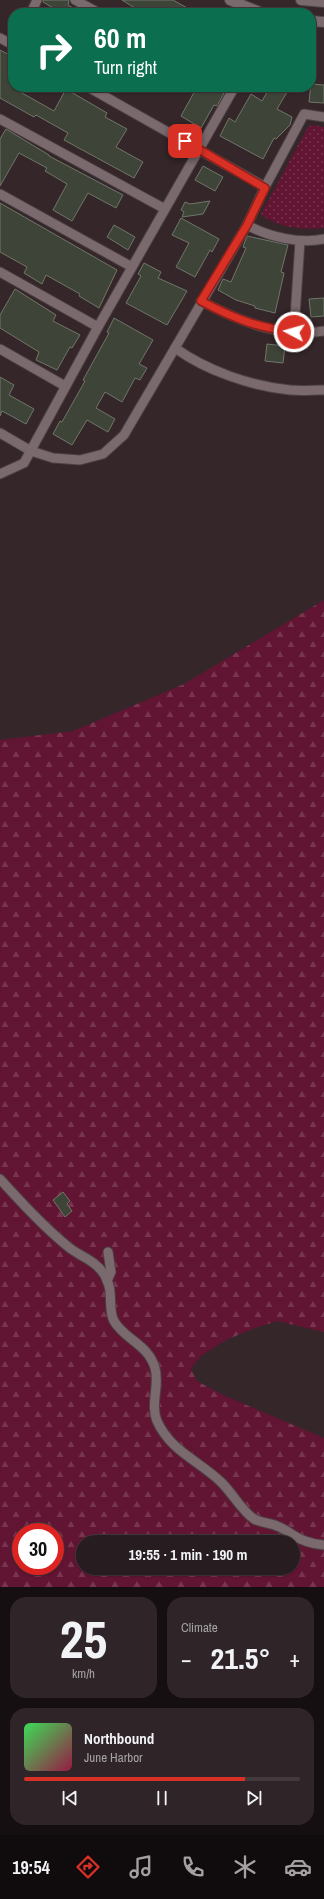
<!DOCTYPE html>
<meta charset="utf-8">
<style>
:root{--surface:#271c1f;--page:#2f2528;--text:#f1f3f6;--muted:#a4a1a4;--line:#433a3d;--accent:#d93025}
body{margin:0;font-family:"Archivo Narrow",sans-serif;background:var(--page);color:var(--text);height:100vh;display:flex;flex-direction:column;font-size:15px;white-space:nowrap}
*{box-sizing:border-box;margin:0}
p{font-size:13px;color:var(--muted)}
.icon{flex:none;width:22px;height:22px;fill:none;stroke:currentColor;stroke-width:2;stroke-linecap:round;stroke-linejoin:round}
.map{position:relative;height:1587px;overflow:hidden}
.side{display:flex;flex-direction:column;gap:10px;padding:10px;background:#150f11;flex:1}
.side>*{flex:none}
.hud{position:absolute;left:8px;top:8px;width:308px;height:84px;border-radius:16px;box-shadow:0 1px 3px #0004,0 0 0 1px var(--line);background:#0b6e4f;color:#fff;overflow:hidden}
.speed{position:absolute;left:12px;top:1523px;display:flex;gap:8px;font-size:20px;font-weight:700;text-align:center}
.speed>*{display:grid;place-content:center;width:52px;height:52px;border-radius:50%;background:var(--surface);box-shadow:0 1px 3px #0004,0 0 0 1px var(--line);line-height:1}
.speed .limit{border:6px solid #d22;background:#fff;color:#111}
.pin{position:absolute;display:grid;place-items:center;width:34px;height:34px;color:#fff;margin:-17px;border-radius:8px;box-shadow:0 2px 6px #0006}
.me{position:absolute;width:44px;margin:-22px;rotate:276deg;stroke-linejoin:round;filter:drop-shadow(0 0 3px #0008)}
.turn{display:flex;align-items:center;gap:14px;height:84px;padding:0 20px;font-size:18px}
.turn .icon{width:52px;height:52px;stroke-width:2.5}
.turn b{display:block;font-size:28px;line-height:34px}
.big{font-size:30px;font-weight:700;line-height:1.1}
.side .card{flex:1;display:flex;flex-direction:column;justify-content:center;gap:6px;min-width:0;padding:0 14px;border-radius:16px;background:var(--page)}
.side .dial{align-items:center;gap:0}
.dial b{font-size:52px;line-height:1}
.song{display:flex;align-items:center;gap:12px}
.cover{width:48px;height:48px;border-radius:6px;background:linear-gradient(135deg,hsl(130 70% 55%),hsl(340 70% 35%))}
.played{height:4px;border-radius:2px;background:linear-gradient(90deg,var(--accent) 80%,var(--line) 80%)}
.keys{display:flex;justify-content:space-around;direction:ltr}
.heat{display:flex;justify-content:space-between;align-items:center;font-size:22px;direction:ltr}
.side .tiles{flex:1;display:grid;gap:10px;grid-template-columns:1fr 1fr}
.card:last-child{grid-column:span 2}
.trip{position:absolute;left:76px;top:1535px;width:224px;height:40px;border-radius:20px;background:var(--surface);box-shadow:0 1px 3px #0004,0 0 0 1px var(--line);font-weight:700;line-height:40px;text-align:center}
.menu{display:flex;height:64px;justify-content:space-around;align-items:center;background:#100b0c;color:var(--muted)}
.menu .icon{width:28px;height:28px}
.menu .active{color:var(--accent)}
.menu b{font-size:18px;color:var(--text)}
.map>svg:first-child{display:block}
.forest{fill:url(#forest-firs);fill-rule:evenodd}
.park{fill:url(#park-dots)}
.building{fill:#3e4438;stroke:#707669}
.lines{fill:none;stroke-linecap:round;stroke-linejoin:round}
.minor-casing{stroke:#4c4144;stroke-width:11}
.tertiary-casing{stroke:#4c4144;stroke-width:12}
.minor{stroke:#7a696d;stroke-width:9}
.tertiary{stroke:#7a696d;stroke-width:10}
.route-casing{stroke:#8d1f18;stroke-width:10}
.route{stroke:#d93025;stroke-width:7}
</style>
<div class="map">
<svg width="324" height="1587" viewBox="0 0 324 1587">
<defs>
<pattern id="forest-firs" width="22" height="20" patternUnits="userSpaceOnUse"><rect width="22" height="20" fill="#621433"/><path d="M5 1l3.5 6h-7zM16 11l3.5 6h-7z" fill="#783550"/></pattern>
<pattern id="park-dots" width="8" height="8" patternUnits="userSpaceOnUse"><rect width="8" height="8" fill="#621433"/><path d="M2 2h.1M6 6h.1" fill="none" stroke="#783550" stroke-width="1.8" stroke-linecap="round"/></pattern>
</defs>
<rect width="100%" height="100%" fill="#342629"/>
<path class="forest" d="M324,600v732l-47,-11 -22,7 -29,12 -25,16 -10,13 6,12 26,14 101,43v149h-324v-847l73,-9 111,-47zM21,1532h34v34h-34zM83,1542h210v26h-210z"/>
<path class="park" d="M312,125l12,2v101c-19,2 -48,0 -63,-14l47,-87z"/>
<g class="building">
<path d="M43,0h26l-1,5 14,8h-20l-19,-11z"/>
<path d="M122,0h51l23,13h-47l-7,-4 -1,3z"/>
<path d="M0,50l13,7v31l41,23 12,-22 41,24 -2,4 22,12 -11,18 27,15 -9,16 -70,-38 4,-7 -32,-18 -2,2 -34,-19z"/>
<path d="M311,84l13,1v18l-15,-1z"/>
<path d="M197,87h17l10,6 -7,13 -3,-1 -13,23 -20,-12z"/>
<path d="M270,87h20l-13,22 15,8 -2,8 -14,14 -2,-1 -11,21 -43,-23 9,-18 6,4 16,-28 11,7z"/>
<path d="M6,129l43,26v1l74,39 -7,13 -28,-15 -16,28 -19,-11 14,-26 -22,-13 2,-3 -28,-15 -19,33v-47z"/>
<path d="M203,166l20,11 -8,14 -20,-11z"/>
<path d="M210,201l-7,13 -21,3 2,-5 -3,-2 4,-8 5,2z"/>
<path d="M0,203l117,67 -18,38 -20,-12 1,-2 -34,-19 -4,9 -18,-11 3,-6 -27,-15z"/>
<path d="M181,218l38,21 -7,13 -2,-2 -15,27 -19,-10 13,-24 -17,-8z"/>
<path d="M114,225l21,12 -7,13 -21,-13z"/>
<path d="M247,236l41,9 -7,27 3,1 -9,40 -20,-5v-2l-19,-6 -18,-10 5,-11 8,3 15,-34 -3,-1z"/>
<path d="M144,263l17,9 -3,6 29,13 -20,34 -41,-22 15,-27 -3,-2z"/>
<path d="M15,289l41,26 -3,6 27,14 -8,13 -2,-1 -13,23 -21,-10 3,-8 -39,-24v-13z"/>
<path d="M324,298v18l-13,1 -2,-18z"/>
<path d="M114,318l39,22 -14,24 8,4 -7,12 -5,-2 -13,24 -17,-10 -9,16 19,11 -7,13 -21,-12 -15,25 -19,-11 7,-13 2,1 23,-41 -2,-1 26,-47 -2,-1z"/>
<path d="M267,344l18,2 -2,17 -18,-2z"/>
<path d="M0,377l14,8 -5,10 25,14 -8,15 -24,-13 -2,5z"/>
<path d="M63,1192l7,9 -3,3 5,7 -7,6 -12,-17z"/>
</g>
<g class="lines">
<defs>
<g id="minor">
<path d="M75,0l24,13"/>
<path d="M31,13l6,-13"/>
<path d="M0,38l13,7"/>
<path d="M0,119l165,90"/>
<path d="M265,187l39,-73 20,3"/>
<path d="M0,194l132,73"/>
<path d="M247,225c22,12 52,19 77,14"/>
<path d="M0,272l98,55"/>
<path d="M201,301c38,20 79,37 123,30"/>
<path d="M294,332l6,-91"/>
<path d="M175,348c32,23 76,38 115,42 11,1 23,0 34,0"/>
<path d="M0,349l65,37"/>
<path d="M0,433l31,18 22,7 27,2 23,-6 21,-19 123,-210 18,-38 -177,-100"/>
<path d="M0,474l24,-11 74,-136 136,-239 -2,-1"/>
<path d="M0,1179c21,23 42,46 66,66 12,11 28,14 38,29 11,17 3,35 10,47 11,19 34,23 41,47 5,17 -5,36 2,53 14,31 43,40 65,62 11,11 20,28 32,36 7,4 16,4 23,7 6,2 11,6 16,9 9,6 20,9 31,10"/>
<path d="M107,1281l4,-9 -3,-20"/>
</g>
<g id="tertiary">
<path d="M230,0l32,13"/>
<path d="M301,0l23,2"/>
<path d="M311,21l13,1"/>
</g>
</defs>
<use href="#minor" class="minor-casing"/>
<use href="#tertiary" class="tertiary-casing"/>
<use href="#minor" class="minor"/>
<use href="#tertiary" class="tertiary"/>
</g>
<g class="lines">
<defs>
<path id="route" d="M185,141l80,47 -18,37 -46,76c32,17 57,27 93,31"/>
</defs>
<use href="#route" class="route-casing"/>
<use href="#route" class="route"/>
</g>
</svg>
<div class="speed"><div class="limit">30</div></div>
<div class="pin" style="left:185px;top:141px;background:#d93025"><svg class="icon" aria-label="arrive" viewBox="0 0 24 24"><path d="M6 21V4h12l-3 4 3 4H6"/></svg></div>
<svg class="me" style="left:294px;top:332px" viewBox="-20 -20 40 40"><circle r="17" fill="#d93025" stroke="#fff" stroke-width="3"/><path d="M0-11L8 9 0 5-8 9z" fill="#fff"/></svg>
<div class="trip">19:55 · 1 min · 190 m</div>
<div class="hud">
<div class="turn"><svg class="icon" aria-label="right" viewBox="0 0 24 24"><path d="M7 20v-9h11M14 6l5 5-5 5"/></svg><div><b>60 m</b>Turn right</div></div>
</div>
</div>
<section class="side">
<div class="tiles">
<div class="card dial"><b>25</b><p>km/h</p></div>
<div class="card"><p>Climate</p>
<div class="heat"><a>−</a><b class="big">21.5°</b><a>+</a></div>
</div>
<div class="card">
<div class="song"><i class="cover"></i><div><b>Northbound</b><p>June Harbor</p></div></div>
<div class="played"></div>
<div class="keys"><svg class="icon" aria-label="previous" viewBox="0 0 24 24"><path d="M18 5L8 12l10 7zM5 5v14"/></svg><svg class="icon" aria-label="pause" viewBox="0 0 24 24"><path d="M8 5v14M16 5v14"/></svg><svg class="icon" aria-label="next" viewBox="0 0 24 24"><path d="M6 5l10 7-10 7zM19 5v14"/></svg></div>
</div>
</div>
</section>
<nav class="menu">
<b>19:54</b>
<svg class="icon active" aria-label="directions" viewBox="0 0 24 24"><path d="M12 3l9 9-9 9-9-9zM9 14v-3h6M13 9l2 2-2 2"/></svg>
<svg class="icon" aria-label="music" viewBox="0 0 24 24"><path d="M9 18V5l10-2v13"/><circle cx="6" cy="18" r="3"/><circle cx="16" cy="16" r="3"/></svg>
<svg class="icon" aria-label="phone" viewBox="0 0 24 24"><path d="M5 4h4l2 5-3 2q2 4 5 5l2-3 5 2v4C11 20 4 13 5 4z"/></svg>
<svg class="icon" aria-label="climate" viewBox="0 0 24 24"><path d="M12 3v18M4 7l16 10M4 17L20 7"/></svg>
<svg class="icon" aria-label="car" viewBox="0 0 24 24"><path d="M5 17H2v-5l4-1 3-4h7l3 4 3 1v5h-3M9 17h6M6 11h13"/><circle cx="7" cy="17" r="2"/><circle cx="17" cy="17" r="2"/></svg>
</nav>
